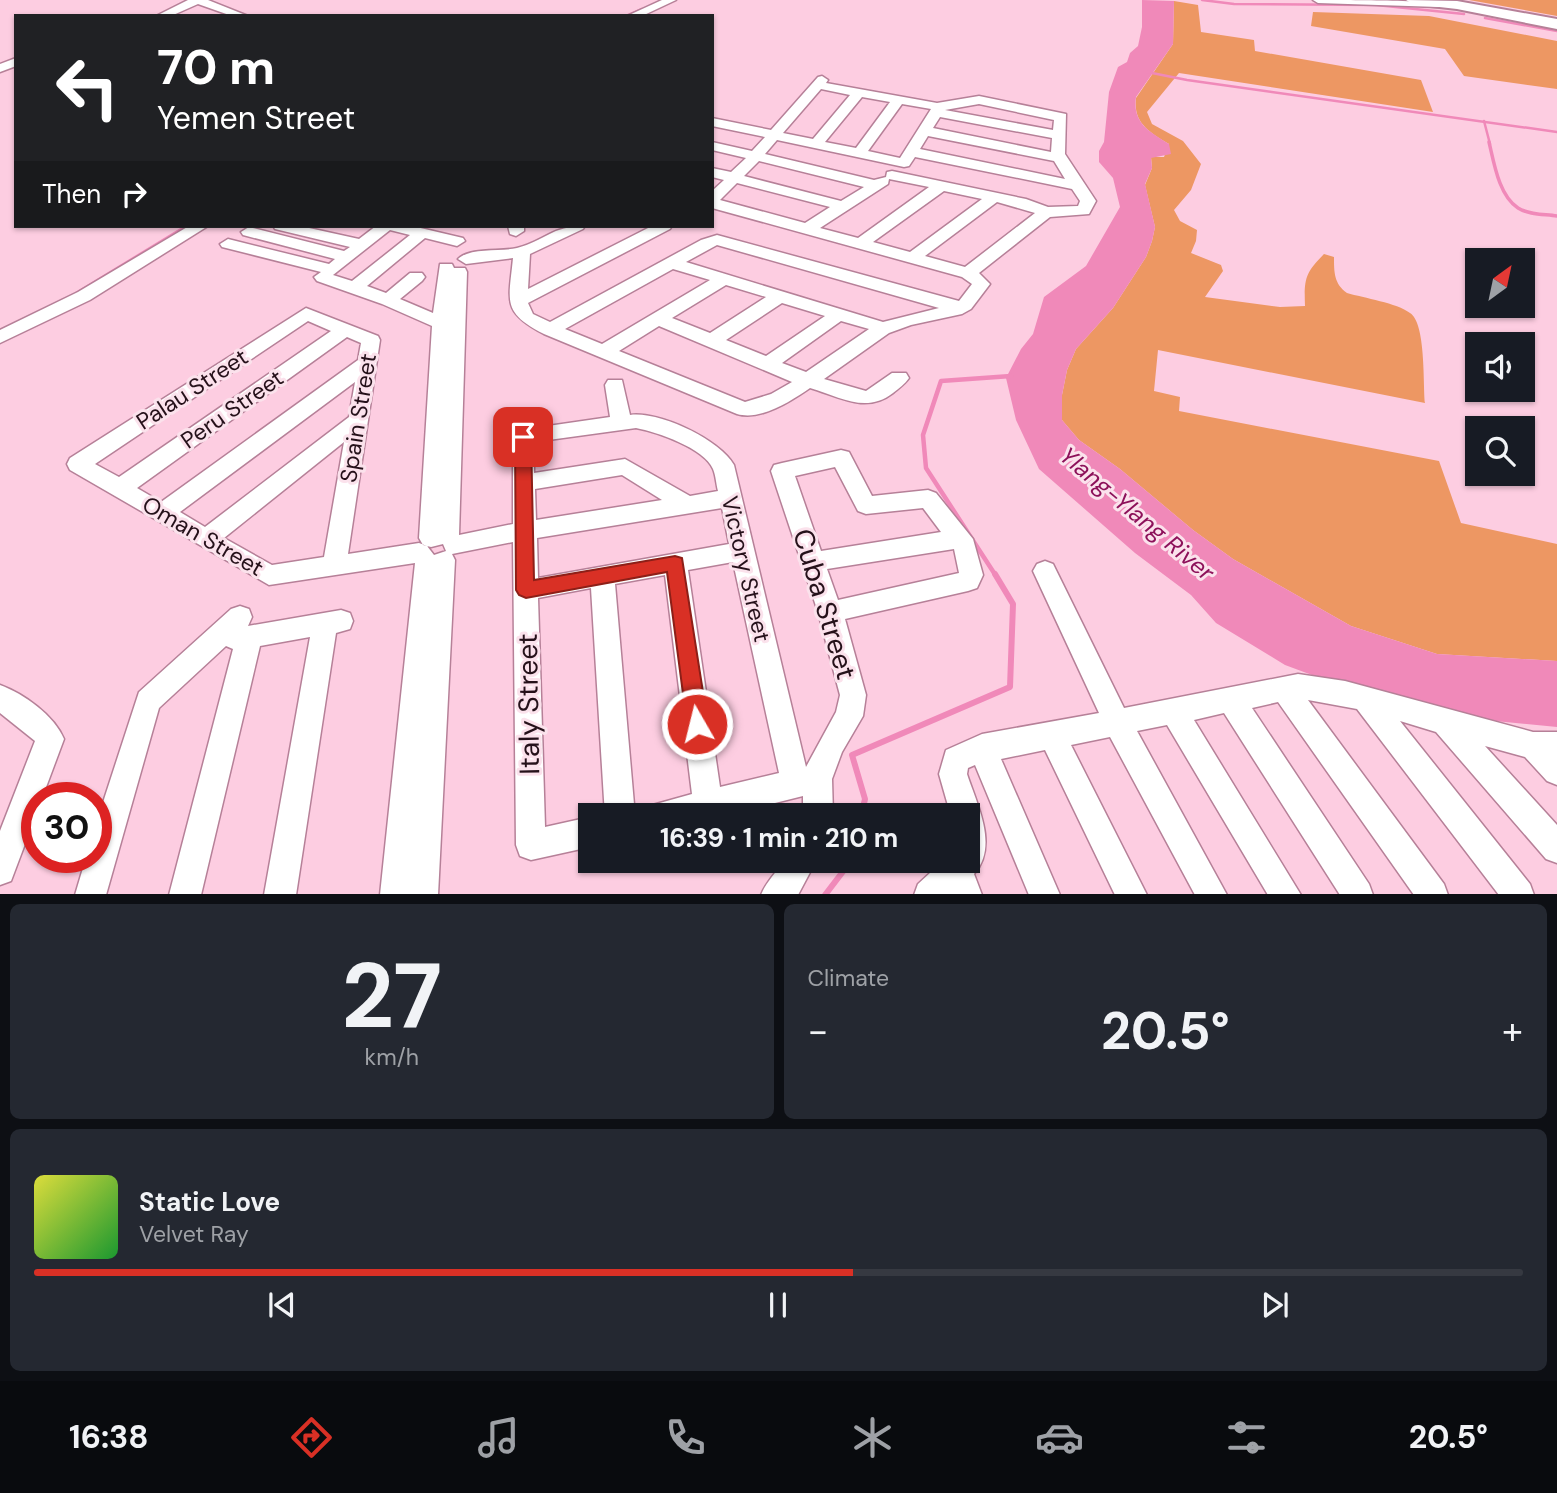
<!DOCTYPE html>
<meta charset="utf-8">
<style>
:root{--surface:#171b24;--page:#242831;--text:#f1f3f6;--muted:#9ea1a6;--line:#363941;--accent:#d93025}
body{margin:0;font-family:"DM Sans",sans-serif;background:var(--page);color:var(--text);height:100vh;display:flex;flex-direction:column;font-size:26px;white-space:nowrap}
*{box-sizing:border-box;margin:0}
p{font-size:23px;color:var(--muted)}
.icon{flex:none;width:38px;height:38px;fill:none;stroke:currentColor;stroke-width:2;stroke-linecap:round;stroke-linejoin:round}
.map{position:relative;height:894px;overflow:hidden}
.sheet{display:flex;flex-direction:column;gap:10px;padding:10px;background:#0d0f14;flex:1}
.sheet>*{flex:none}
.banner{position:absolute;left:14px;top:14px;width:700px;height:214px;border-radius:0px;box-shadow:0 2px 5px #0004;background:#202124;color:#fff;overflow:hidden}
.needle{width:46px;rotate:33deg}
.tools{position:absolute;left:1465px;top:248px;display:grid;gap:14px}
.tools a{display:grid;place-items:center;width:70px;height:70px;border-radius:0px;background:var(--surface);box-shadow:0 2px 5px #0004;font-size:35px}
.speed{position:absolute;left:21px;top:782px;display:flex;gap:14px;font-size:35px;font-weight:700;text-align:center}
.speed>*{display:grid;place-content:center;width:91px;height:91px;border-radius:50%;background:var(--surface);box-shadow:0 2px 5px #0004;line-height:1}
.speed .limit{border:10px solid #d22;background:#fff;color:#111}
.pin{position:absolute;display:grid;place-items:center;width:60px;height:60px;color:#fff;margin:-30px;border-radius:14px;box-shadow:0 4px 10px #0006}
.me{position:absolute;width:77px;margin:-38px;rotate:352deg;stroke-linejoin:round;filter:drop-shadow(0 0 5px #0008)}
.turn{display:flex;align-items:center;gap:24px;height:147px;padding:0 28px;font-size:32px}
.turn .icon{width:91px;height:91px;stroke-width:2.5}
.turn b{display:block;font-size:49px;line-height:60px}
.then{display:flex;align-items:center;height:66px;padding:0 28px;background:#0003;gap:14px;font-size:26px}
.big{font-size:52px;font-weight:700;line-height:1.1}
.sheet .card{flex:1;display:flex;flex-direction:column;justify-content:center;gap:10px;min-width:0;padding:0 24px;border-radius:10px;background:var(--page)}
.sheet .dial{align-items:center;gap:0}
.dial b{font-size:91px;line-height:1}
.song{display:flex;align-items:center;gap:21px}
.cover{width:84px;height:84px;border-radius:10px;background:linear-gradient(135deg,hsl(60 70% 55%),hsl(130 70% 35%))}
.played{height:7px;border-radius:4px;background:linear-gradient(90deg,var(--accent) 55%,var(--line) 55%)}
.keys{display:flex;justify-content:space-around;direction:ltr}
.heat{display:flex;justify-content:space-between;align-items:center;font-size:38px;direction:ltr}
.sheet .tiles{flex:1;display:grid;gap:10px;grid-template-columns:1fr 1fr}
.card:last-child{grid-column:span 2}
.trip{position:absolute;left:578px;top:803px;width:402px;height:70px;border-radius:0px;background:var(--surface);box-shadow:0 2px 5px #0004;font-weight:700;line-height:70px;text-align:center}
.tabs{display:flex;height:112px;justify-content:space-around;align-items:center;background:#090b0e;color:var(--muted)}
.tabs .icon{width:49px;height:49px}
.tabs .current{color:var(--accent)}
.tabs b{font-size:32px;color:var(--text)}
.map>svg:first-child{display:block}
.green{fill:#ed9763}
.water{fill:#f089b9}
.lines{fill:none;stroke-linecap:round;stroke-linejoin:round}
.stream-far3{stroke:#f089b9;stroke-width:2.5}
.stream-far2{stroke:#f089b9;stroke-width:3.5}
.stream-far1{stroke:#f089b9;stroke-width:4.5}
.stream{stroke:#f089b9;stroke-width:6}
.minor-casing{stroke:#b68098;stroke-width:3}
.major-casing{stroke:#b68098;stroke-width:4}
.minor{fill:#fff;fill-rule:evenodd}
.major{fill:#fff;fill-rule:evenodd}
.route{fill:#d93025;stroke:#8d1f18;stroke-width:2}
.labels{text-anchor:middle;stroke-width:6;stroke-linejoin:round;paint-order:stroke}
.street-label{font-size:23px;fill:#25111a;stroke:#fbe2ec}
.water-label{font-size:24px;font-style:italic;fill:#8d115a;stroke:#fbe2ec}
.near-street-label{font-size:28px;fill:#25111a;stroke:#fbe2ec}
</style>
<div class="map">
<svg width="1557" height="895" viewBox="0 0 1557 895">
<rect width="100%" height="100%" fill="#fdcde1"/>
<g class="green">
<path d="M1469,0h88v16z"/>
<path d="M1174,1l24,4 3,27 53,8 1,11 166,29 12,32 -254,-39 -32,39 5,12 31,17 18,23 -10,26 -17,20 6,11 17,9 -1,11 -5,12 30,12 2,6 -18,26 75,10 25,-1c-1,-27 0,-33 19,-52l10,3c0,15 0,27 13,36 17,5 50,10 63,20 16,10 13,70 15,90l-267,-53 -4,41 26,6 -1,14 260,50 22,62 96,21v117l-120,-7 -86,-28 -118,-67 -40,-29 -73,-61 -41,-29 -17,-20v-25l5,-25 9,-21 37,-41 33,-51 6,-16 3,-14 -10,-42 7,-17 -1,-11h13l5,-13c-20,-12 -36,-21 -33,-46l37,-54z"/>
<path d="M1313,12l116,4 128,25v48l-93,-13 -19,-27 -134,-23z"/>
</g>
<path class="water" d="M1142,0l32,1 -1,43 -37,53c-4,26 14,35 33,47l2,10 -20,4 1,10 -7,16 10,43 -3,14 -6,16 -33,51 -37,41 -9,21 -5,25v25l17,20 41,29 73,61 40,29 118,67 86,28 120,7v66l-93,-9 -117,-30 -62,-23 -69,-42 -25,-28 -56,-42 -96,-84 -23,-49 -10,-42 15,-29 12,-15 11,-37 42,-31 34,-59 -7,-29 -14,-16v-11l5,-9 5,-50 9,-25 9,-5 3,-9 8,-7 4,-19z"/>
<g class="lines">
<g class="stream-far3">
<path d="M1202,0l32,4 142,1 88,9"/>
<path d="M626,16l16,-7"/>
<path d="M1485,18l72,13"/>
<path d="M1147,72l40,8 370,52"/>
<path d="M1484,121l6,23"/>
</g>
<g class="stream-far2">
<path d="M1489,142c5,21 10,54 29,66 11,7 27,6 39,8"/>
<path d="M77,293l110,-67"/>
</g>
<path class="stream-far1" d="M996,576l-70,-108 -3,-33 18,-54 70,-5"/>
<g class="stream">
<path d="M861,816l4,-17 -13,-44 158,-68 3,-83 -18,-30"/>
<path d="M825,895l26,-34"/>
</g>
<defs>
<g id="minor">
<path d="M188,0h20l40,16h-16l-34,-12 -27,12h-15z"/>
<path d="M662,0h14l-34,16h-15z"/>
<path d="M1313,0c22,0 118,0 131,4l-5,3 -121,-4z"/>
<path d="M16,58v8l-16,6v-8z"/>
<path d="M822,76l6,4 -2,3 111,20 42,-7 87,18 -1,40 31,47 -7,13 -39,3 -71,56 11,11 -19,25 -9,5 -51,11 -22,8 -65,46 42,12 26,-18h14l3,5c-4,6 -10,10 -16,15 -27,21 -53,4 -83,-5 -19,13 -49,33 -73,26l-193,-80c-43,-22 -35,-33 -31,-76l-47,6 -8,-5c12,-12 42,-7 59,-11 28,-7 34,-22 68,-22l-2,3 -53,25 -2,35 124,-63h20l-2,3 -142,74 5,11 17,8 151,-82 16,-5 242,66 13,-17 -10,-7 -250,-69v-17l12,-11 -12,-3v-9l19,4 15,-14 -34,-8v-8l40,9 13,-14 -53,-11v-8l59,12 47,-53zM821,89l29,6 -37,44 -30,-6zM862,97l28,5 -34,46 -31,-6zM902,104l29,5 -31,49 -32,-7zM979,104l75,16 -1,10 -108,-20zM940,117l112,21 -1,14 -118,-24zM928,136l126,25 11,18 -145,-30zM777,140l127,27 5,-1 6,-9 157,32 8,12 -2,5 -30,1 -22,-8 -134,-28 -5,1 -1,5 -12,3 -109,-26zM759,161l105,26 -23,14 -97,-25zM889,179l40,8 -71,51 -38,-10 68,-44zM737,183l93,24 -25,16 -85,-23zM944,191l38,8 -72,53 -37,-10zM997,202l38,11 -70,54 -40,-11zM717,245l222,63 -56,14 -197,-60zM673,269l37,11 -108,64 -37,-15zM726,285l40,12 -56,36 -38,-15zM782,303l43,13 -59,40 -40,-16zM841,321l28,8 -63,43 -24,-9zM659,326l133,56 -21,12 -26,8 -126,-51z"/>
<path d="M189,226h19l-118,74 -90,43v-13l78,-38z"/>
<path d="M273,226h27l59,13 17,-13h36l51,12 2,3 -8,5 -32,-8 -58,48 19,7 24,-20h12l3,4 -3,4 -22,18 33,14 7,-49h12l2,4h11l2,4 -8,263 54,-11v-79l-13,-2 -3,-5 3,-5 110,-16 -5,-32 3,-5h14l8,35c29,-4 89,24 104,50l72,302 30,-55 4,-17 -22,-83 -47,-141 3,-6 8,-2 59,-13 8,2 23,44 56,-6 8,3 37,46 10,36 -6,13 -9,3 -123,28 21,76 -3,21 -21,36 -10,27 1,37h-30v-20l-80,20h-79l5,-10 43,-12 -27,-219 -50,9 20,232h-30l-14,-228 -53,10 7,229 45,-10v30l-59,13 -11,-4 -4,-11 -3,-303 -61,12 3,6 -17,335h-58l35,-332 -146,22 -199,-115 -3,-6 3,-6 236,-150 72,28 2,4 -32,214 71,-11 8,3 7,9 12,-4 -3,-7 -12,3 -8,-2 -4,-7 13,-212 -50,-22 -65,-23 -3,-4 7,-5 -99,-25 -2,-3 8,-5 101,25 6,-5 -92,-24 -2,-3 8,-5 95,24 6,-4 -75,-18zM390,230l20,5 -58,46 -19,-6zM308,321l23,10 -212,146 -24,-13zM347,337l14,6 -3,17 -197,142 -24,-14zM355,382l-6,35 -144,110 -25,-15zM636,428c21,4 68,20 77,41 3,7 3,15 5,22l-28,5 -65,-37 -91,14v-31zM344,442l-20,115 -52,8 -48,-27zM835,467l23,44 8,3 57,-6 18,24 -120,19 -26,-75zM622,475l40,25 -126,20 -1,-31zM722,508l7,36 -191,34 -1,-40zM954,549l5,24 -121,27 -11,-31zM733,562l46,211 -59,14 -32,-217z"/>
<path d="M508,226h16v5l-8,5 -6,-2z"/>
<path d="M1045,561l8,3 71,144 174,-34 47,7 188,51h24v53l-10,-4 -22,-24 -40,-11 72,79v38l-11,-4 -110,-127 -36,-11 130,163 4,11h-35l-142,-186 -49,-9 136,184 4,11h-34l-136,-193 -26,6 117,176 4,11h-33l-116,-182 -30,7 107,175h-33l-101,-170 -30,6 90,164h-32l-85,-158 -39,8 76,150h-32l-70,-145 -44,9 59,136h-31l-54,-130 -7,3 -1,6c10,31 32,72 7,100l8,21h-68l4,-11 25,-23h25v-45h-17l-12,-42 7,-24 36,-16 117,-21 -66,-142 4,-7z"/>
<path d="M240,606l9,3 3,8 -4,9 93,-16 9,3 3,8 -3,8 -14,4 -40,262h-32l46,-258 -50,9 -59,249h-32l64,-246 -7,-3 -67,62 -53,187h-31l11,-37h10v-34l43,-132 92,-83z"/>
<path d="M0,685c24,9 54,30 64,54l-22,59h-5v14l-26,69 -11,4v-54l35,-90 -35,-28z"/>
<path d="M784,861h32l-18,34h-37c5,-13 15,-22 23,-34z"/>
</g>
<path id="major" d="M1406,0l51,1 100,18v10l-100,-20 -44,-5z"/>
</defs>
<use href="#minor" class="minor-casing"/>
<use href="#major" class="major-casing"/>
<use href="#minor" class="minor"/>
<use href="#major" class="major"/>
</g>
<path class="route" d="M523,431l8,6 3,143 141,-24 7,2 26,166 -3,7 -8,3 -7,-3 -3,-7 -20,-152 -141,26 -7,-3 -3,-5 -1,-153z"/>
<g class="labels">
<g class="street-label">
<text transform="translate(192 389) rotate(-33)" y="8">Palau Street</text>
<text transform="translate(232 409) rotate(-35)" y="8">Peru Street</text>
<text transform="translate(358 418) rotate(-81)" y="8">Spain Street</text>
<text transform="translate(203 536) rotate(30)" y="8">Oman Street</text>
<text transform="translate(746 569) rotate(77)" y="8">Victory Street</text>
</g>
<g class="water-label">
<text transform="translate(1137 514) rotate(40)" y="8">Ylang-Ylang River</text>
</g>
<g class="near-street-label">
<text transform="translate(825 604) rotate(73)" y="10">Cuba Street</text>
<text transform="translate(528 704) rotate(-91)" y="10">Italy Street</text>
</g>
</g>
</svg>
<div class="tools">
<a><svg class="needle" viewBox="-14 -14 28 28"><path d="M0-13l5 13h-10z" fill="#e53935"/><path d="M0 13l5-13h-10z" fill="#9ea1a6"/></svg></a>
<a><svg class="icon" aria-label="sound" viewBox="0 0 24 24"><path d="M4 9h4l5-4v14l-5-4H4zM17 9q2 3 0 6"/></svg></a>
<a><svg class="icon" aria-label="search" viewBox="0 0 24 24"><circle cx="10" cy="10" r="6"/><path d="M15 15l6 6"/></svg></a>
</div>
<div class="speed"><div class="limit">30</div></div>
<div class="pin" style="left:523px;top:437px;background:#d93025"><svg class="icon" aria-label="arrive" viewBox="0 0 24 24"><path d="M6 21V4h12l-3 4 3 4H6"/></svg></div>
<svg class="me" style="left:697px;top:724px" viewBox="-20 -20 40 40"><circle r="17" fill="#d93025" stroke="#fff" stroke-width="3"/><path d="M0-11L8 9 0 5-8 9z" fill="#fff"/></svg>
<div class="trip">16:39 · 1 min · 210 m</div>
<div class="banner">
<div class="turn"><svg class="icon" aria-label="left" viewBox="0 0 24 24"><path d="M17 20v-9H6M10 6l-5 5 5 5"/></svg><div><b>70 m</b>Yemen Street</div></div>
<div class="then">Then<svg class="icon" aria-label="right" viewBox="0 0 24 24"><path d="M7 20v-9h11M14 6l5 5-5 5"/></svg></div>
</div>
</div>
<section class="sheet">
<div class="tiles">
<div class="card dial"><b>27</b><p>km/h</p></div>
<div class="card"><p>Climate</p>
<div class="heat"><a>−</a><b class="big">20.5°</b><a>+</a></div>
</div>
<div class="card">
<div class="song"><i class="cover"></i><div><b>Static Love</b><p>Velvet Ray</p></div></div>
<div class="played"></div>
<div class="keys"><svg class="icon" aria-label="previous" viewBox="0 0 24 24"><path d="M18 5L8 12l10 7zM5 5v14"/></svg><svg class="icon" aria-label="pause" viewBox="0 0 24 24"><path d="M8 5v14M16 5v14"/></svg><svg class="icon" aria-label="next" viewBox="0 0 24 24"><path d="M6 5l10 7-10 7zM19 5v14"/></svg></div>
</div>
</div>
</section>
<nav class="tabs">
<b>16:38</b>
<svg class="icon current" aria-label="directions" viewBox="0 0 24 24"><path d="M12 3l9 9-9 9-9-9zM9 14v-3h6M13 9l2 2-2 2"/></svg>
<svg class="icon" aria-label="music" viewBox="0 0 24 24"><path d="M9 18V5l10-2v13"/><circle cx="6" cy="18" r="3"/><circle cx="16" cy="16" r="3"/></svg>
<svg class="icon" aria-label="phone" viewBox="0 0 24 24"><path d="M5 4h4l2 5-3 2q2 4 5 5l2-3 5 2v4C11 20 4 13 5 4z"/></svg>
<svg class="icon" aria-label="climate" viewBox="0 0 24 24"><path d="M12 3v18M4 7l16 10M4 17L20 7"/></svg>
<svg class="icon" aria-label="car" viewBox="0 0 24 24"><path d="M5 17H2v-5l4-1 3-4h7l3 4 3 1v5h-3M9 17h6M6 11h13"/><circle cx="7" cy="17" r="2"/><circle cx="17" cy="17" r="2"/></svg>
<svg class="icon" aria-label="filters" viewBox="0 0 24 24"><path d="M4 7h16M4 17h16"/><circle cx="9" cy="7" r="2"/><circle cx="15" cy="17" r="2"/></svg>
<b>20.5°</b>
</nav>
